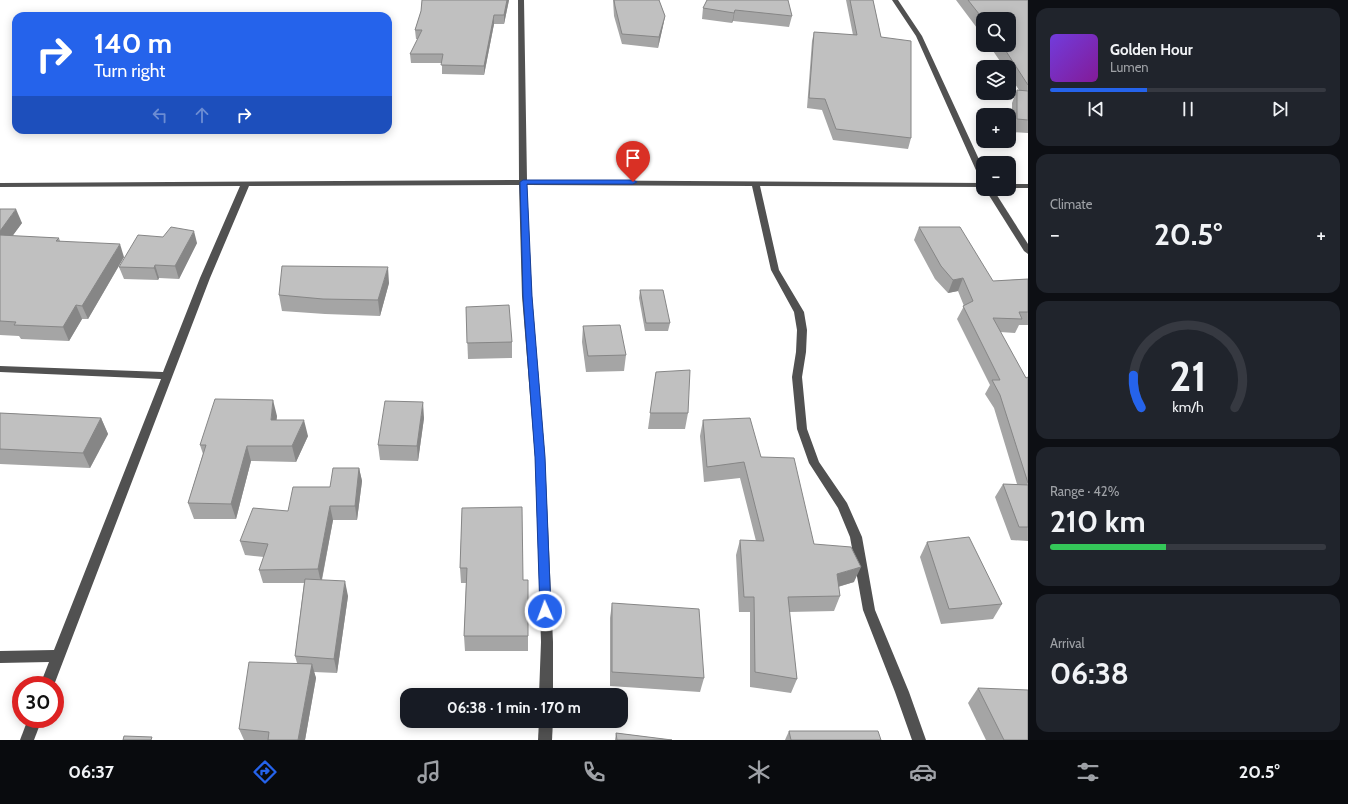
<!DOCTYPE html>
<meta charset="utf-8">
<style>
:root{--surface:#171b24;--page:#20242c;--text:#f1f3f6;--muted:#9ea1a6;--line:#363941;--accent:#2563eb}
body{margin:0;font-family:Cabin,sans-serif;background:var(--page);color:var(--text);height:100vh;display:flex;flex-direction:column;font-size:15px;white-space:nowrap}
*{box-sizing:border-box;margin:0}
p{font-size:13px;color:var(--muted)}
.icon{flex:none;width:22px;height:22px;fill:none;stroke:currentColor;stroke-width:2;stroke-linecap:round;stroke-linejoin:round}
.map{position:relative;flex:1;overflow:hidden}
.panel{display:flex;flex-direction:column;gap:8px;padding:8px;background:#0d0f14;width:320px}
.panel>*{flex:none}
.top-card{position:absolute;left:12px;top:12px;width:380px;height:122px;border-radius:12px;box-shadow:0 2px 10px #0003;background:#2563eb;color:#fff;overflow:hidden}
.buttons{position:absolute;left:976px;top:12px;display:grid;gap:8px}
.buttons a{display:grid;place-items:center;width:40px;height:40px;border-radius:8px;background:var(--surface);box-shadow:0 2px 10px #0003;font-size:20px}
.speed{position:absolute;left:12px;top:676px;display:flex;gap:8px;font-size:20px;font-weight:700;text-align:center}
.speed>*{display:grid;place-content:center;width:52px;height:52px;border-radius:50%;background:var(--surface);box-shadow:0 2px 10px #0003;line-height:1}
.speed .limit{border:6px solid #d22;background:#fff;color:#111}
.pin{position:absolute;display:grid;place-items:center;width:34px;height:34px;color:#fff;margin:-41px -17px;border-radius:50% 50% 50% 0;rotate:-45deg;box-shadow:0 0 4px #0007}
.pin .icon{rotate:45deg}
.me{position:absolute;width:44px;margin:-22px;rotate:358deg;stroke-linejoin:round;filter:drop-shadow(0 0 3px #0008)}
.turn{display:flex;align-items:center;gap:14px;height:84px;padding:0 16px;font-size:18px}
.turn .icon{width:52px;height:52px;stroke-width:2.5}
.turn b{display:block;font-size:28px;line-height:34px}
.lanes{display:flex;align-items:center;height:38px;padding:0 16px;background:#0003;justify-content:center;gap:20px;direction:ltr}
.lanes .off{opacity:.35}
.big{font-size:30px;font-weight:800;line-height:1.1}
.panel .widget{flex:1;display:flex;flex-direction:column;justify-content:center;gap:6px;min-width:0;padding:0 14px;border-radius:12px;background:var(--page)}
.panel .dial{align-items:center;gap:0}
.dial svg{height:104px;overflow:visible;fill:none;stroke:var(--line);stroke-width:7;stroke-linecap:round;text-anchor:middle}
.dial text{fill:var(--text);stroke:none}
.song{display:flex;align-items:center;gap:12px}
.cover{width:48px;height:48px;border-radius:6px;background:linear-gradient(135deg,hsl(260 70% 55%),hsl(290 70% 35%))}
.played{height:4px;border-radius:2px;background:linear-gradient(90deg,var(--accent) 35%,var(--line) 35%)}
.keys{display:flex;justify-content:space-around;direction:ltr}
.heat{display:flex;justify-content:space-between;align-items:center;font-size:22px;direction:ltr}
.charge{height:6px;border-radius:3px;background:linear-gradient(90deg,#34c759 42%,var(--line) 0)}
.trip{position:absolute;left:400px;top:688px;width:228px;height:40px;border-radius:12px;background:var(--surface);box-shadow:0 2px 10px #0003;font-weight:800;line-height:40px;text-align:center}
.menu{display:flex;height:64px;justify-content:space-around;align-items:center;background:#090b0e;color:var(--muted)}
.menu .icon{width:28px;height:28px}
.menu .selected{color:var(--accent)}
.menu b{font-size:18px;color:var(--text)}
main{display:flex;flex:1;min-height:0}
.map>svg:first-child{display:block}
.lines{fill:none;stroke-linecap:round;stroke-linejoin:round}
.minor{fill:#515151;fill-rule:evenodd}
.wall{fill:#a5a5a5}
.shaded-wall{fill:#868686}
.building{fill:#c0c0c0;stroke:#868686}
.route{fill:#2563eb;stroke:#184099}
</style>
<main>
<div class="map">
<svg width="1028" height="740" viewBox="0 0 1028 740">
<rect width="100%" height="100%" fill="#fff"/>
<g class="lines">
<g class="minor">
<path d="M518,0h6l3,180 456,3v4l-223,-1 19,84 25,42 3,18 -1,22 -4,25 5,52 12,33 28,41 15,34 13,73 34,82 17,48h-14l-17,-48 -32,-82 -13,-73 -12,-29 -29,-45 -12,-34 -5,-52 4,-25 1,-22 -3,-18 -23,-42 -19,-84 -225,-1 5,111 13,161 8,185v53h-14l2,-53 -6,-185 -13,-161 -3,-111 -270,1 -39,92 -156,407h-14l9,-23 -49,1v-12l54,-1 107,-271 -161,-7v-6l163,6 37,-94 40,-92 -240,1v-4l519,-3z"/>
<path d="M892,0h6l24,36 61,132v11l-4,-2 -63,-141z"/>
<rect x="1009" y="184" width="19" height="4"/>
<path d="M985,189h8l35,55v10l-4,-3z"/>
<path d="M28,719h14l-8,21h-14z"/>
<path d="M539,721h14l-1,19h-14z"/>
</g>
</g>
<g class="wall">
<path d="M422,0h87l-5,24h-10l-10,51 -42,-1v-11h-31l-1,-9 8,-15h-2l-1,-9 6,-19z"/>
<path d="M613,0h46l6,16 -2,10 -5,22 -36,-4 -8,-28z"/>
<path d="M707,0l85,16 -3,11 -56,-6 -1,2 -30,-4 1,-11z"/>
<path d="M846,0h27l8,37 30,101 -3,11 -75,-9 -11,-30 -15,-2 5,-67 2,-9 39,3z"/>
<path d="M956,0h72v133l-16,-1v-29l5,-13h2l-10,-15v-8h-5l-15,-22h20l-26,-26v17z"/>
<path d="M0,209l22,14 -10,13 47,2 1,3 64,16 -36,62h-6l-13,22 -48,-2 -2,-3 -19,-1z"/>
<path d="M919,227l74,54 35,-2v46h-9l-4,8 -15,-1 26,46 2,-1v164l-17,-1 -16,-43 8,-13h14l-23,-76 -9,-14 5,-9 -33,-66 7,-13 -6,-15 -10,2 -13,-14 -21,-39z"/>
<path d="M163,237l34,6 -18,36 -20,-1 -1,2 -34,-1 -5,-12z"/>
<path d="M389,283l-9,33 -55,-2 -43,-3 -3,-16z"/>
<path d="M640,290l30,33 -2,8h-23l-6,-33z"/>
<path d="M466,307l46,35v16l-44,1z"/>
<path d="M583,326l43,29 -2,16 -38,1 -4,-30z"/>
<path d="M656,372l32,41 -3,16h-37z"/>
<path d="M0,413l101,5 7,16 -18,34 -90,-4z"/>
<path d="M277,416l-1,4 32,16 -12,26 -45,-1 -15,58h-42l-6,-16 15,-49 -3,-9z"/>
<path d="M424,418l-6,43 -38,-1 -2,-15z"/>
<path d="M703,420l58,37 53,87 40,38 -16,5 2,9 -6,15 -45,1 8,67 -6,14 -41,-6v-75h-11l-3,-57 4,-15 16,1 -16,-63 -36,4 -4,-46z"/>
<path d="M359,468l3,13 -5,39h-24l-11,60 26,16 -11,77 -23,-1 2,6 -11,62h-61l-5,-11 58,-66 -2,-7 9,-73h-41l-4,-13 5,-13 -19,-2 -5,-14 90,-54z"/>
<path d="M462,508l61,72 5,56v15h-63l-1,-15 2,-53h-5l-1,-15z"/>
<path d="M927,542l75,62 -9,15 -52,5 -21,-67z"/>
<path d="M612,603l92,75 -4,14 -90,-6v-68z"/>
<path d="M978,688l50,52h-42l-18,-37z"/>
<path d="M789,731l92,9h-96z"/>
<path d="M616,733l56,7h-57z"/>
</g>
<g class="shaded-wall">
<path d="M507,0h2l-5,24v-9z"/>
<path d="M735,10l-2,11 -1,2 2,-10z"/>
<path d="M494,15v9l-10,51v-9z"/>
<path d="M665,16l-2,10 -5,22 1,-11z"/>
<path d="M16,209l6,14 -19,26 -3,-7v-11z"/>
<path d="M194,231l3,12 -18,36 -4,-13z"/>
<path d="M120,244l4,13 -36,62 -6,-13z"/>
<path d="M155,265l4,13 -1,2 -4,-12z"/>
<path d="M388,267l1,16 -9,33 -2,-16z"/>
<path d="M963,278l-5,13 -10,2 5,-13z"/>
<path d="M76,305l6,14 -13,22 -6,-14z"/>
<path d="M273,400l4,16 -2,20 -4,-16z"/>
<path d="M423,402l1,16 -6,43 -1,-15z"/>
<path d="M101,418l7,16 -18,34 -7,-15z"/>
<path d="M304,420l4,16 -12,26 -4,-16z"/>
<path d="M247,446l4,15 -15,58 -5,-15z"/>
<path d="M359,468l3,13 -5,39 -2,-14z"/>
<path d="M330,506l3,14 -12,63 -3,-14z"/>
<path d="M861,567l-7,15 -24,7 7,-15z"/>
<path d="M345,581l3,15 -11,77 -3,-14z"/>
<path d="M312,664l4,14 -11,62h-7z"/>
</g>
<g class="building">
<path d="M422,0h85l-3,15h-10l-10,51 -43,-1 2,-11h-33l12,-24h-7l6,-19z"/>
<path d="M614,0h45l6,16 -6,21 -37,-3 -7,-28z"/>
<path d="M707,0h81l4,16 -57,-6 -1,3 -31,-5z"/>
<path d="M850,0h23l8,37 30,4v97l-75,-9 -11,-30 -16,-1 5,-66 43,3z"/>
<path d="M968,0h60v85l-26,-40h7v-26h-26z"/>
<path d="M1017,90l11,1v29l-11,-1z"/>
<path d="M0,209h16l-16,22z"/>
<path d="M171,227l23,4 -19,35 -20,-1 -1,3 -35,-1 19,-32 25,2z"/>
<path d="M919,227h41l33,54 35,-2v33h-9l3,7 -29,-1 33,60 2,-1v106l-28,-88 -8,-15h8l-37,-74 10,-5 -10,-23 -10,2 -12,-14z"/>
<path d="M0,235l59,3 -3,3 64,3 -38,62 -6,-1 -13,22 -49,-2 2,-3 -16,-1z"/>
<path d="M282,266l106,1 -10,33 -55,-1 -44,-4z"/>
<path d="M640,290h23l7,33h-24z"/>
<path d="M509,305l3,37 -45,1 -1,-36z"/>
<path d="M620,325l6,30 -38,1 -5,-30z"/>
<path d="M690,370l-2,43h-38l6,-41z"/>
<path d="M215,399l58,1 -2,20h33l-12,26h-45l-16,58 -43,-1 18,-58h-6z"/>
<path d="M385,401l38,1 -6,44 -39,-1z"/>
<path d="M0,413l101,5 -18,35 -83,-4z"/>
<path d="M750,418l11,39 33,1 20,86 37,3 10,20 -24,7 3,22 -52,1 9,82 -42,-7 -1,-75h-10l-4,-57 24,1 -20,-79 -37,5 -4,-47z"/>
<path d="M333,468h26l-4,38h-25l-12,63 -59,1 9,-26 -28,-3 13,-33 35,3 5,-24h37z"/>
<path d="M1003,484l25,1v42h-9z"/>
<path d="M522,507l1,73h5v56h-64l3,-68h-7l2,-60z"/>
<path d="M969,537l33,67 -53,5 -22,-67z"/>
<path d="M305,579l40,2 -11,78 -39,-3z"/>
<path d="M612,603l87,6 5,69 -92,-6z"/>
<path d="M249,662l63,2 -14,76h-30l1,-8 -30,-3z"/>
<path d="M978,688l50,2v50h-24z"/>
<path d="M789,731h89l3,9h-90z"/>
<path d="M616,733l56,7h-55z"/>
<path d="M124,736l28,1 -1,3h-28z"/>
</g>
<path class="route" d="M523,180h110l4,2 -4,2h-106l5,112 13,161 6,154 -2,3 -4,2 -4,-2 -1,-3 -5,-154 -12,-161 -3,-114z"/>
</svg>
<div class="buttons">
<a><svg class="icon" aria-label="search" viewBox="0 0 24 24"><circle cx="10" cy="10" r="6"/><path d="M15 15l6 6"/></svg></a>
<a><svg class="icon" aria-label="layers" viewBox="0 0 24 24"><path d="M12 4l9 5-9 5-9-5zM3 14l9 5 9-5"/></svg></a>
<a>+</a>
<a>−</a>
</div>
<div class="speed"><div class="limit">30</div></div>
<div class="pin" style="left:633px;top:182px;background:#d93025"><svg class="icon" aria-label="arrive" viewBox="0 0 24 24"><path d="M6 21V4h12l-3 4 3 4H6"/></svg></div>
<svg class="me" style="left:545px;top:611px" viewBox="-20 -20 40 40"><circle r="17" fill="#2563eb" stroke="#fff" stroke-width="3"/><path d="M0-11L8 9 0 5-8 9z" fill="#fff"/></svg>
<div class="trip">06:38 · 1 min · 170 m</div>
<div class="top-card">
<div class="turn"><svg class="icon" aria-label="right" viewBox="0 0 24 24"><path d="M7 20v-9h11M14 6l5 5-5 5"/></svg><div><b>140 m</b>Turn right</div></div>
<div class="lanes"><svg class="icon off" aria-label="left" viewBox="0 0 24 24"><path d="M17 20v-9H6M10 6l-5 5 5 5"/></svg><svg class="icon off" aria-label="ahead" viewBox="0 0 24 24"><path d="M12 20V5M6 11l6-6 6 6"/></svg><svg class="icon" aria-label="right" viewBox="0 0 24 24"><path d="M7 20v-9h11M14 6l5 5-5 5"/></svg></div>
</div>
</div>
<section class="panel">
<div class="widget">
<div class="song"><i class="cover"></i><div><b>Golden Hour</b><p>Lumen</p></div></div>
<div class="played"></div>
<div class="keys"><svg class="icon" aria-label="previous" viewBox="0 0 24 24"><path d="M18 5L8 12l10 7zM5 5v14"/></svg><svg class="icon" aria-label="pause" viewBox="0 0 24 24"><path d="M8 5v14M16 5v14"/></svg><svg class="icon" aria-label="next" viewBox="0 0 24 24"><path d="M6 5l10 7-10 7zM19 5v14"/></svg></div>
</div>
<div class="widget"><p>Climate</p>
<div class="heat"><a>−</a><b class="big">20.5°</b><a>+</a></div>
</div>
<div class="widget dial"><svg viewBox="0 0 100 80">
<path d="M14 69A42 42 0 1 1 86 69"/>
<path d="M14 69A42 42 0 0 1 8 44" stroke="#2563eb"/>
<text x="50" y="56" font-size="32" font-weight="700">21</text>
<text x="50" y="72" font-size="11">km/h</text>
</svg></div>
<div class="widget"><p>Range · 42%</p><b class="big">210 km</b><div class="charge"></div></div>
<div class="widget"><p>Arrival</p><b class="big">06:38</b></div>
</section>
</main>
<nav class="menu">
<b>06:37</b>
<svg class="icon selected" aria-label="directions" viewBox="0 0 24 24"><path d="M12 3l9 9-9 9-9-9zM9 14v-3h6M13 9l2 2-2 2"/></svg>
<svg class="icon" aria-label="music" viewBox="0 0 24 24"><path d="M9 18V5l10-2v13"/><circle cx="6" cy="18" r="3"/><circle cx="16" cy="16" r="3"/></svg>
<svg class="icon" aria-label="phone" viewBox="0 0 24 24"><path d="M5 4h4l2 5-3 2q2 4 5 5l2-3 5 2v4C11 20 4 13 5 4z"/></svg>
<svg class="icon" aria-label="climate" viewBox="0 0 24 24"><path d="M12 3v18M4 7l16 10M4 17L20 7"/></svg>
<svg class="icon" aria-label="car" viewBox="0 0 24 24"><path d="M5 17H2v-5l4-1 3-4h7l3 4 3 1v5h-3M9 17h6M6 11h13"/><circle cx="7" cy="17" r="2"/><circle cx="17" cy="17" r="2"/></svg>
<svg class="icon" aria-label="filters" viewBox="0 0 24 24"><path d="M4 7h16M4 17h16"/><circle cx="9" cy="7" r="2"/><circle cx="15" cy="17" r="2"/></svg>
<b>20.5°</b>
</nav>
